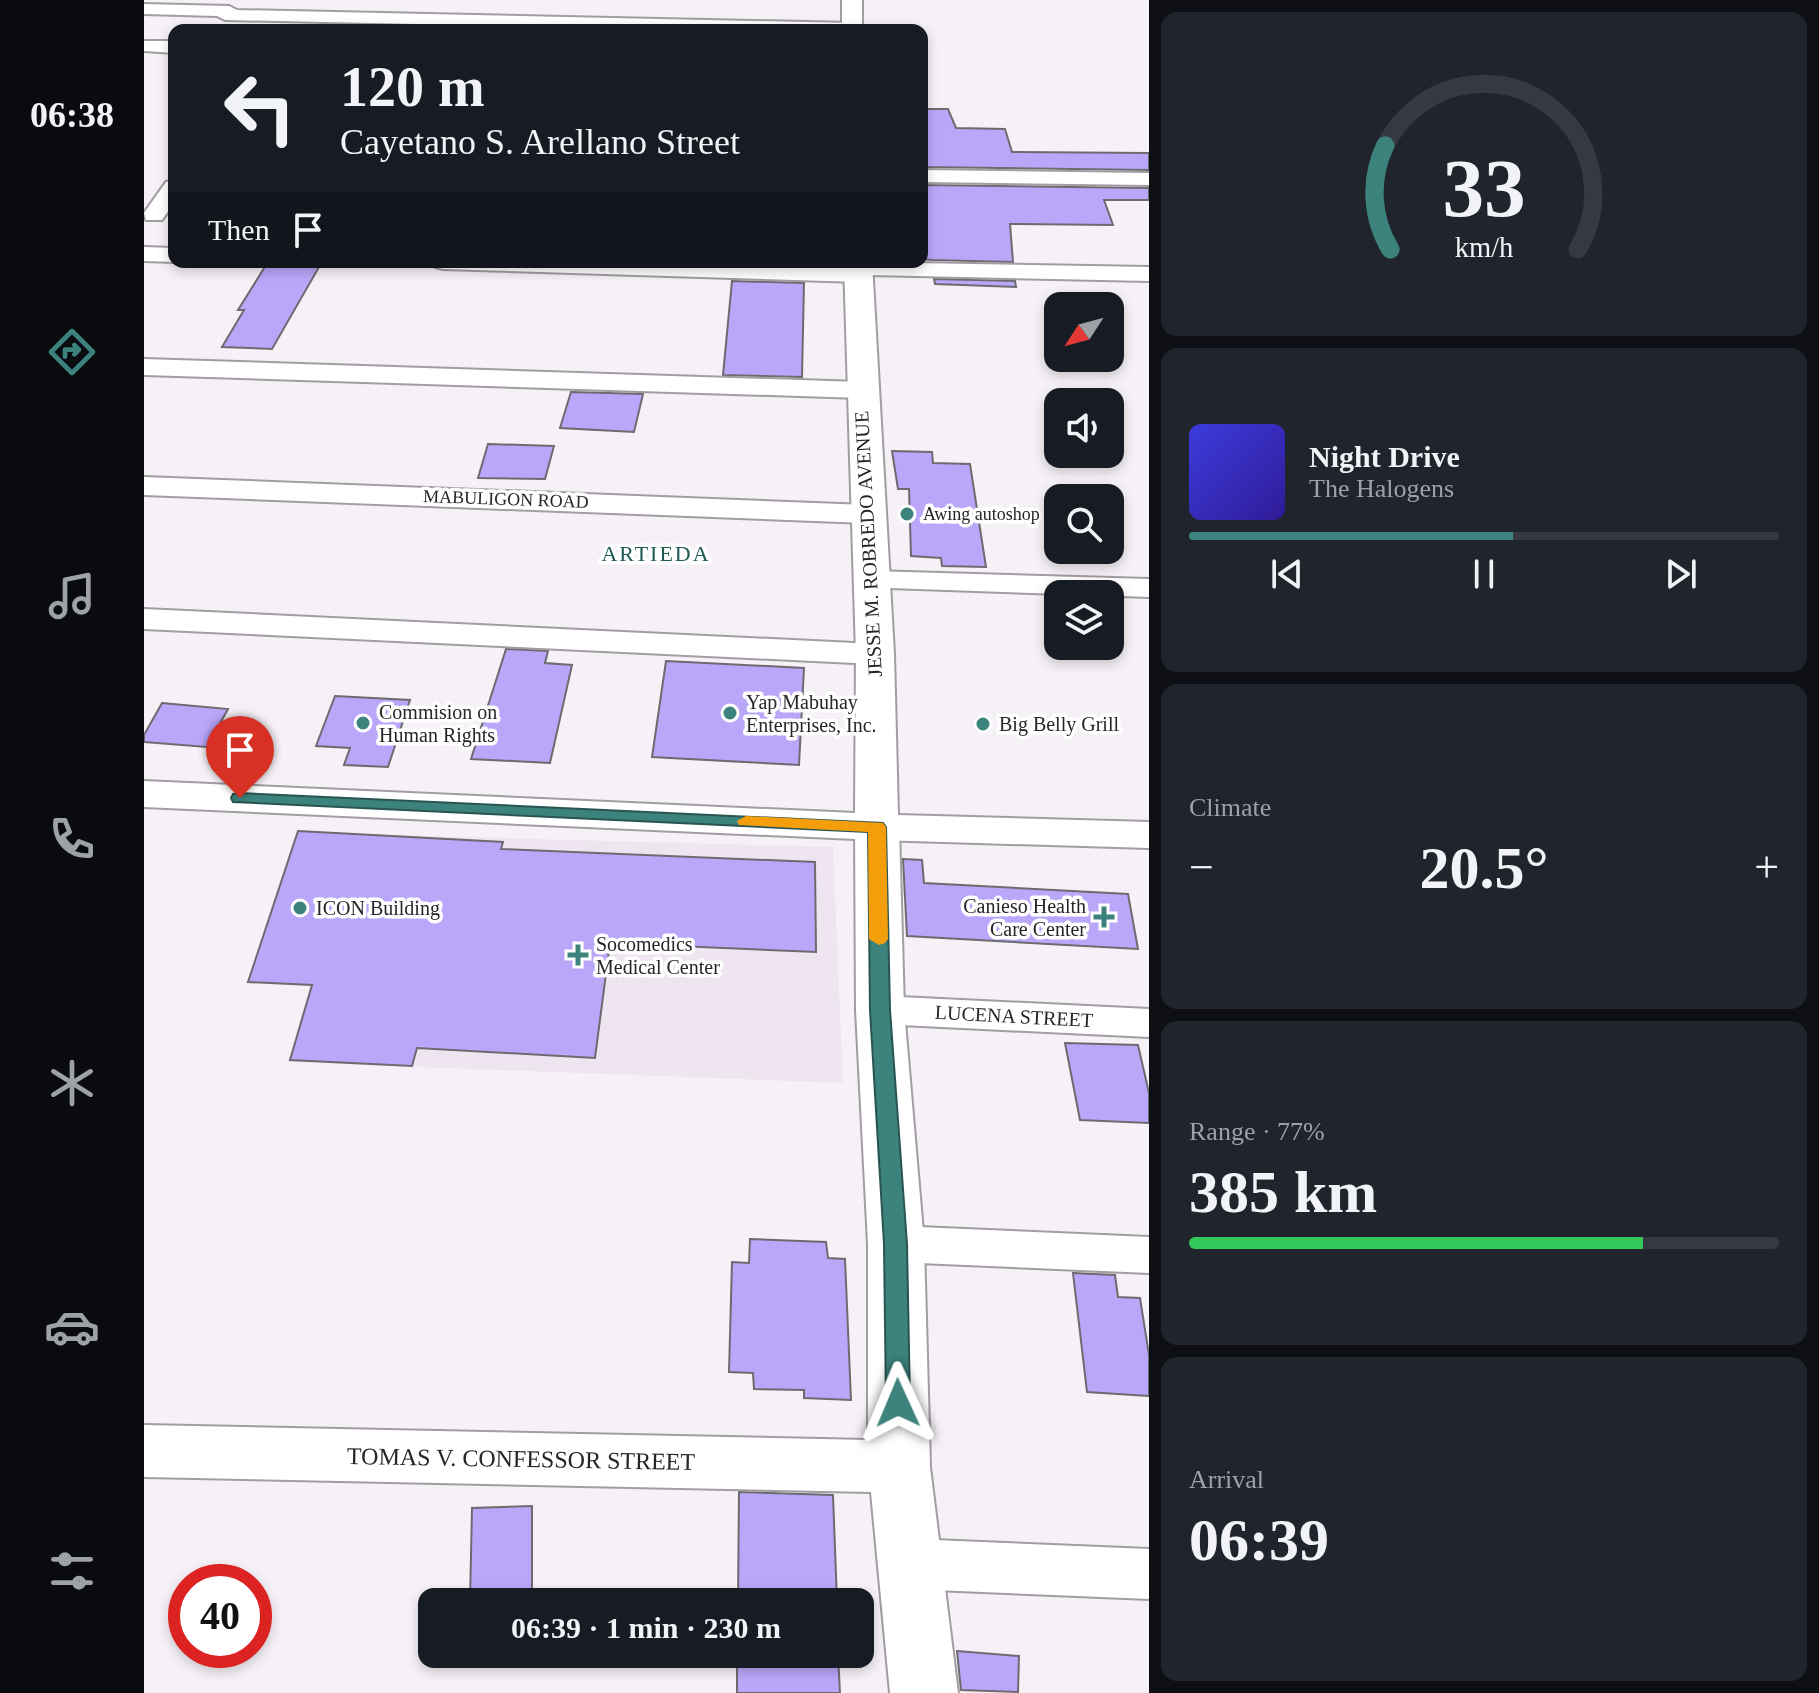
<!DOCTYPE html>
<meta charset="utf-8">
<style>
:root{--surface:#171b24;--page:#20242c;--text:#f1f3f6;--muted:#9ea1a6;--line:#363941;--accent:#3d837d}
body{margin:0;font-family:Georgia,serif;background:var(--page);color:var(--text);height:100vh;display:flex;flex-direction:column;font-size:30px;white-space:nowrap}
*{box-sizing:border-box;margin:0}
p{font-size:26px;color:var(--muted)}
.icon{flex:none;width:44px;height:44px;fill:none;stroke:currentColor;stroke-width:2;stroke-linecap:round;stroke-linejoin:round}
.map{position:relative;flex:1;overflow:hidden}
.drawer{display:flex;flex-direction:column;gap:12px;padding:12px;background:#0d0f14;width:670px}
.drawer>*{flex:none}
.top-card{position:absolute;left:24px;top:24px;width:760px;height:244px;border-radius:16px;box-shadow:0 4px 12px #0003;background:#171b24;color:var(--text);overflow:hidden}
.needle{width:52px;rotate:234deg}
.buttons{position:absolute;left:900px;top:292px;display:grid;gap:16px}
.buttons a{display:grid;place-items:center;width:80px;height:80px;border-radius:16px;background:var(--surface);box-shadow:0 4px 12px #0003;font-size:40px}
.speed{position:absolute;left:24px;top:1564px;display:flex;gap:16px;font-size:40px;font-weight:700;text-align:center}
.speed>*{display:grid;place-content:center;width:104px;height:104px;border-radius:50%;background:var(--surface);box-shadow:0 4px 12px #0003;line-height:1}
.speed .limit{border:12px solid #d22;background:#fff;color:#111}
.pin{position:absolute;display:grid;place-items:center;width:68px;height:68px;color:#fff;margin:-82px -34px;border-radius:50% 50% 50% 0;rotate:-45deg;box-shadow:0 0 8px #0007}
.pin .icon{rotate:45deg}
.me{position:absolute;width:88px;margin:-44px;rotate:359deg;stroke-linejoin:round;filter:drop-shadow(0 0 6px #0008)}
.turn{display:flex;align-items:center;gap:28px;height:168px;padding:0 40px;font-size:36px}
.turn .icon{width:104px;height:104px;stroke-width:2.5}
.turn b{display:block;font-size:56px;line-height:68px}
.then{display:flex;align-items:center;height:76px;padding:0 40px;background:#0003;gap:16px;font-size:30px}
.big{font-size:60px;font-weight:700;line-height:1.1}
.drawer .tile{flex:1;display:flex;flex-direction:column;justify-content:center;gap:12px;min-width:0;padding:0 28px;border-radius:16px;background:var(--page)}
.drawer .dial{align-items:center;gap:0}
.dial svg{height:208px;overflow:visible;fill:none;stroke:var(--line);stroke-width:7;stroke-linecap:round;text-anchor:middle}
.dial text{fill:var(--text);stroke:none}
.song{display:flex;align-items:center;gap:24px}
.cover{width:96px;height:96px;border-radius:12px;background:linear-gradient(135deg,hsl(240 70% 55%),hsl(250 70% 35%))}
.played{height:8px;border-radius:4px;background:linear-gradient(90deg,var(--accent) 55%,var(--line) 55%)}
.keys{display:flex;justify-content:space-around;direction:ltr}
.heat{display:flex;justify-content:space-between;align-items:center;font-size:44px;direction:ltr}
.charge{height:12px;border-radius:6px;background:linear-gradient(90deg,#34c759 77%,var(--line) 0)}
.trip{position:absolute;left:274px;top:1588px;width:456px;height:80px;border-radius:16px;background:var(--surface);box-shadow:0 4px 12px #0003;font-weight:700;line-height:80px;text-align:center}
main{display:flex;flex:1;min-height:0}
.tab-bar{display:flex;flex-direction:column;width:144px;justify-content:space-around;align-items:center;background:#090b0e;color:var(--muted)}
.tab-bar .icon{width:56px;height:56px}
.tab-bar .selected{color:var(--accent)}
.tab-bar b{font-size:36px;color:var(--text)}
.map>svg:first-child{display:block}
.built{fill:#efe5f1}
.building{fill:#baa7f9;stroke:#6c6b70;stroke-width:2}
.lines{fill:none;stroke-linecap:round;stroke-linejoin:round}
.minor-casing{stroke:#a19da2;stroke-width:4}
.tertiary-casing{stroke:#a19da2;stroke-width:4}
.secondary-casing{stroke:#a19da2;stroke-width:4}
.minor{fill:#fff;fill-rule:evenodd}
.tertiary{fill:#fff;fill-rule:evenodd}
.secondary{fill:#fff;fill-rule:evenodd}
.route{fill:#3d837d;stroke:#285551;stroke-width:2}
.slow{fill:#f59e0b}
.poi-dot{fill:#3d837d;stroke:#fff;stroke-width:3}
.labels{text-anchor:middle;stroke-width:7;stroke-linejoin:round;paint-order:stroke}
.far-street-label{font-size:18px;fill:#272527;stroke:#fff}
.far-poi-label{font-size:18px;fill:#272527;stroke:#fff;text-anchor:start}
.street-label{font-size:20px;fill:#272527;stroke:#fff}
.poi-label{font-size:20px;fill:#272527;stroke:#fff;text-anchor:start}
.neighbourhood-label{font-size:22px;letter-spacing:2px;fill:#1f5954;stroke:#fff}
.near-street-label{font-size:24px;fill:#272527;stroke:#fff}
</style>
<main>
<nav class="tab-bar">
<b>06:38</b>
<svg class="icon selected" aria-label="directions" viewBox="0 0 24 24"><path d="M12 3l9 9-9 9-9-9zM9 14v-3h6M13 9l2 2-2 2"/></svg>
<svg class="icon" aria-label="music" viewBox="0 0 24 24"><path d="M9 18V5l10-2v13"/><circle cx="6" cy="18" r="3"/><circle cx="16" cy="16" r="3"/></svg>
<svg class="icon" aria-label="phone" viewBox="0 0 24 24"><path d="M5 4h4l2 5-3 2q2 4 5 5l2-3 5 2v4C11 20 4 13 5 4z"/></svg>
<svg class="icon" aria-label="climate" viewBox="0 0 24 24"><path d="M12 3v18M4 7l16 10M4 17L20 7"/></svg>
<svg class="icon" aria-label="car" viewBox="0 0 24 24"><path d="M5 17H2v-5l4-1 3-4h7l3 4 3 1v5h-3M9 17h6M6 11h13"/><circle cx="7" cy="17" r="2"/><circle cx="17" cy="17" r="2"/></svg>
<svg class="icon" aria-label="filters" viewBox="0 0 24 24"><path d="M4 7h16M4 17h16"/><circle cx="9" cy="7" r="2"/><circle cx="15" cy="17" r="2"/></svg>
</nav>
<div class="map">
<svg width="1005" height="1693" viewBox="0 0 1005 1693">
<rect width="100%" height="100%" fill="#f5f1f6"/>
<path class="built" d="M210,834l479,13 10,236 -555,-21z"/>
<g class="building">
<path d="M778,109h26l8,19 49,1 7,23 137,1v17l-227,-3z"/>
<path d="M778,185l227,3v12h-45l9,25 -103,-1 3,38 -81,-2 -10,-1z"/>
<path d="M122,265l53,2 -47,82 -50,-2 22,-37h-6z"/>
<path d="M790,279l81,2 1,6 -81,-3z"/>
<path d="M588,281l72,2 -2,94 -79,-2z"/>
<path d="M427,392l72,2 -9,38 -74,-4z"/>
<path d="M344,444l66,2 -9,33 -67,-1z"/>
<path d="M748,451l40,1 1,11 37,1 16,103 -44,-1 -1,-8 -30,-2 -2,-67h-11z"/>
<path d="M362,649l42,2 -3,12 27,2 -22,98 -79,-4z"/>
<path d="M522,661l138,7 -5,97 -147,-8z"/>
<path d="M191,696l75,4 -22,67 -44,-2 6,-17 -34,-2z"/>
<path d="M18,703l66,6 -21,38 -63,-5v-7z"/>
<path d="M154,831l205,11 -2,7 314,13 1,90 -206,-9 -15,115 -178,-10 -5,18 -122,-6 22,-75 -64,-3z"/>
<path d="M759,859l19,1 2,23 204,11 10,55 -231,-13z"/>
<path d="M921,1043l73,2 11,48v30l-69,-3z"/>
<path d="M606,1239l76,3 2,16 17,1 6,141 -47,-2v-8l-50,-1 -1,-16 -24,-1 3,-110 17,1z"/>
<path d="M929,1273l42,2 3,22 22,1 9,57v41l-62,-4z"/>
<path d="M595,1492l94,3 4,107h-99z"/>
<path d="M388,1506v94l-62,2 2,-94z"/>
<path d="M813,1651l62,5 -1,36 -57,-2z"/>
<path d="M593,1654h101l2,39h-103z"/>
</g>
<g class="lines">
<defs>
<g id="minor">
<path d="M0,4l85,2 8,4 615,13 9,5 -170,2 -466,-10 -8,-4 -73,-2z"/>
<path d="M0,41h30v12l-30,-2z"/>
<path d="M778,170l227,3v12l-227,-3z"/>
<path d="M30,180v23l-12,17h-16l-2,-7 22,-31z"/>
<path d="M0,247l30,1v14l-30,-1z"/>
<path d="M287,262h241l175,5 6,-5 296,5v14l-278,-6 -4,5 -8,2 -416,-13 -8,-2z"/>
<path d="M0,359l717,23 9,2 4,6 -4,6 -9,2 -717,-23z"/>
<path d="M0,477l723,28 11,3 4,6 -4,6 -11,3 -723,-28z"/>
<path d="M728,571l277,8v18l-288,-10 -5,-7 5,-7z"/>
<path d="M0,609l731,35 12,3 5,7 -5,7 -12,3 -731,-35z"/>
<path d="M736,996l269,13v28l-269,-13 -15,-4 -6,-10 6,-10z"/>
<path d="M752,1226l253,11v36l-253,-11 -17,-5 -7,-13 7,-13z"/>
<path d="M766,1539l239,10v50l-239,-10 -20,-8 -8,-17 8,-17z"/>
</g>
<path id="tertiary" d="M733,814l15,4 7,9 5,183 20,234 6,223 28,226h-68l-19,-201 -727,-15v-52l724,15v-196l-12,-234 -1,-183 7,-9z"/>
<g id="secondary">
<rect x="698" y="0" width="20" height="30"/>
<path d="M700,262h28l22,392 4,161 251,7v26l-272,-8 -733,-33v-26l711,32 1,-159z"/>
</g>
</defs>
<use href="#minor" class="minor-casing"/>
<use href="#tertiary" class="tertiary-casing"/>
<use href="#secondary" class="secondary-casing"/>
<use href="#minor" class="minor"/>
<use href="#tertiary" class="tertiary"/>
<use href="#secondary" class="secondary"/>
</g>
<path class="route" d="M96,793l643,30 3,4 4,183 17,234 3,159 -3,7 -9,3 -9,-3 -3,-7 -2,-159 -14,-234 -2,-178 -635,-30 -2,-4 2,-4z"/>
<path class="slow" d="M602,816l137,7 3,4 2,112 -3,4 -6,2 -10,-6 -1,-107 -129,-7 -2,-4z"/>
<g class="poi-dot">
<circle cx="763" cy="514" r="8"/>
<circle cx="586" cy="713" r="8"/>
<circle cx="219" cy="723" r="8"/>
<circle cx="839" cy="724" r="8"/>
<circle cx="156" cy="908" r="8"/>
<path d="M956 905h8v8h8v8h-8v8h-8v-8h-8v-8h8z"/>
<path d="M430 943h8v8h8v8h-8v8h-8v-8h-8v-8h8z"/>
</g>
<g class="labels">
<g class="far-street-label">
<text transform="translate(362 499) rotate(2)" y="6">MABULIGON ROAD</text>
</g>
<g class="far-poi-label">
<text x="779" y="520">Awing autoshop</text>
</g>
<g class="street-label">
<text transform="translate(724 544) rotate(-93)" y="7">JESSE M. ROBREDO AVENUE</text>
<text transform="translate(870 1016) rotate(3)" y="7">LUCENA STREET</text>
</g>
<g class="poi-label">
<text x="602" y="709">Yap Mabuhay<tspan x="602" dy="23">Enterprises, Inc.</tspan></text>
<text x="235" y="719">Commision on<tspan x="235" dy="23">Human Rights</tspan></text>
<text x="855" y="731">Big Belly Grill</text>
<text x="942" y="913" text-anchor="end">Canieso Health<tspan x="942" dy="23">Care Center</tspan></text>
<text x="172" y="915">ICON Building</text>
<text x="452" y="951">Socomedics<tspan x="452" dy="23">Medical Center</tspan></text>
</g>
<g class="neighbourhood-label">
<text x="512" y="561">ARTIEDA</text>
</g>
<g class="near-street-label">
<text transform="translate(377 1459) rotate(1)" y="8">TOMAS V. CONFESSOR STREET</text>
</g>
</g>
</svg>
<div class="buttons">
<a><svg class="needle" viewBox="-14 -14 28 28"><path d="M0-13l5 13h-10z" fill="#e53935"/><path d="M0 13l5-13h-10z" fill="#9ea1a6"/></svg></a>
<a><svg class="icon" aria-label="sound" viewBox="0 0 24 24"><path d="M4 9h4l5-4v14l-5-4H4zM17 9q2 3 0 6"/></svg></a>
<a><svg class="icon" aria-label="search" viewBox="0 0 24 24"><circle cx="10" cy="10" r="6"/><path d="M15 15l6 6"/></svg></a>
<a><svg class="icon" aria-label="layers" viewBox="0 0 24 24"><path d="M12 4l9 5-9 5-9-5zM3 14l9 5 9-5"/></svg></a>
</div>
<div class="speed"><div class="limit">40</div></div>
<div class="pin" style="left:96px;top:798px;background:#d93025"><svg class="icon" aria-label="arrive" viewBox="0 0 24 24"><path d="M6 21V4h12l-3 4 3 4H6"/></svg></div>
<svg class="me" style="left:754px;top:1403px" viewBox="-20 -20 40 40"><path d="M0-17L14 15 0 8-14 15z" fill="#3d837d" stroke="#fff" stroke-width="4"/></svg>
<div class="trip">06:39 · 1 min · 230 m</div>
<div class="top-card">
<div class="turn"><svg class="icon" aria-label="left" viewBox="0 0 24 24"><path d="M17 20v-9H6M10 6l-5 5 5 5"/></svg><div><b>120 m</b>Cayetano S. Arellano Street</div></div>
<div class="then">Then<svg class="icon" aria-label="arrive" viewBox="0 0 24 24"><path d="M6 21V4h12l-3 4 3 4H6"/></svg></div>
</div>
</div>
<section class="drawer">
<div class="tile dial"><svg viewBox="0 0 100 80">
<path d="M14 69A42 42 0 1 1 86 69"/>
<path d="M14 69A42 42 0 0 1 12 29" stroke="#3d837d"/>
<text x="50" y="56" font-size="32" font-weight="700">33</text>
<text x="50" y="72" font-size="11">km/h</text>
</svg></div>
<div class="tile">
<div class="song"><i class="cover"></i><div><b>Night Drive</b><p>The Halogens</p></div></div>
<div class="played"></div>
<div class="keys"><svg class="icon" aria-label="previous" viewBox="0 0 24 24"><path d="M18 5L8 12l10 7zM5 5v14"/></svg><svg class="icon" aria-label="pause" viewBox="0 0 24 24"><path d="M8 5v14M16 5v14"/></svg><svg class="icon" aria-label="next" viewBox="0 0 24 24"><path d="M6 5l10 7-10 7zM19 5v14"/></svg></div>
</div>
<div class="tile"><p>Climate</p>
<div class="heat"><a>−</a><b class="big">20.5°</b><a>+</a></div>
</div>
<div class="tile"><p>Range · 77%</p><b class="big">385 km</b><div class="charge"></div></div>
<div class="tile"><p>Arrival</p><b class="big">06:39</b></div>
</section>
</main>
